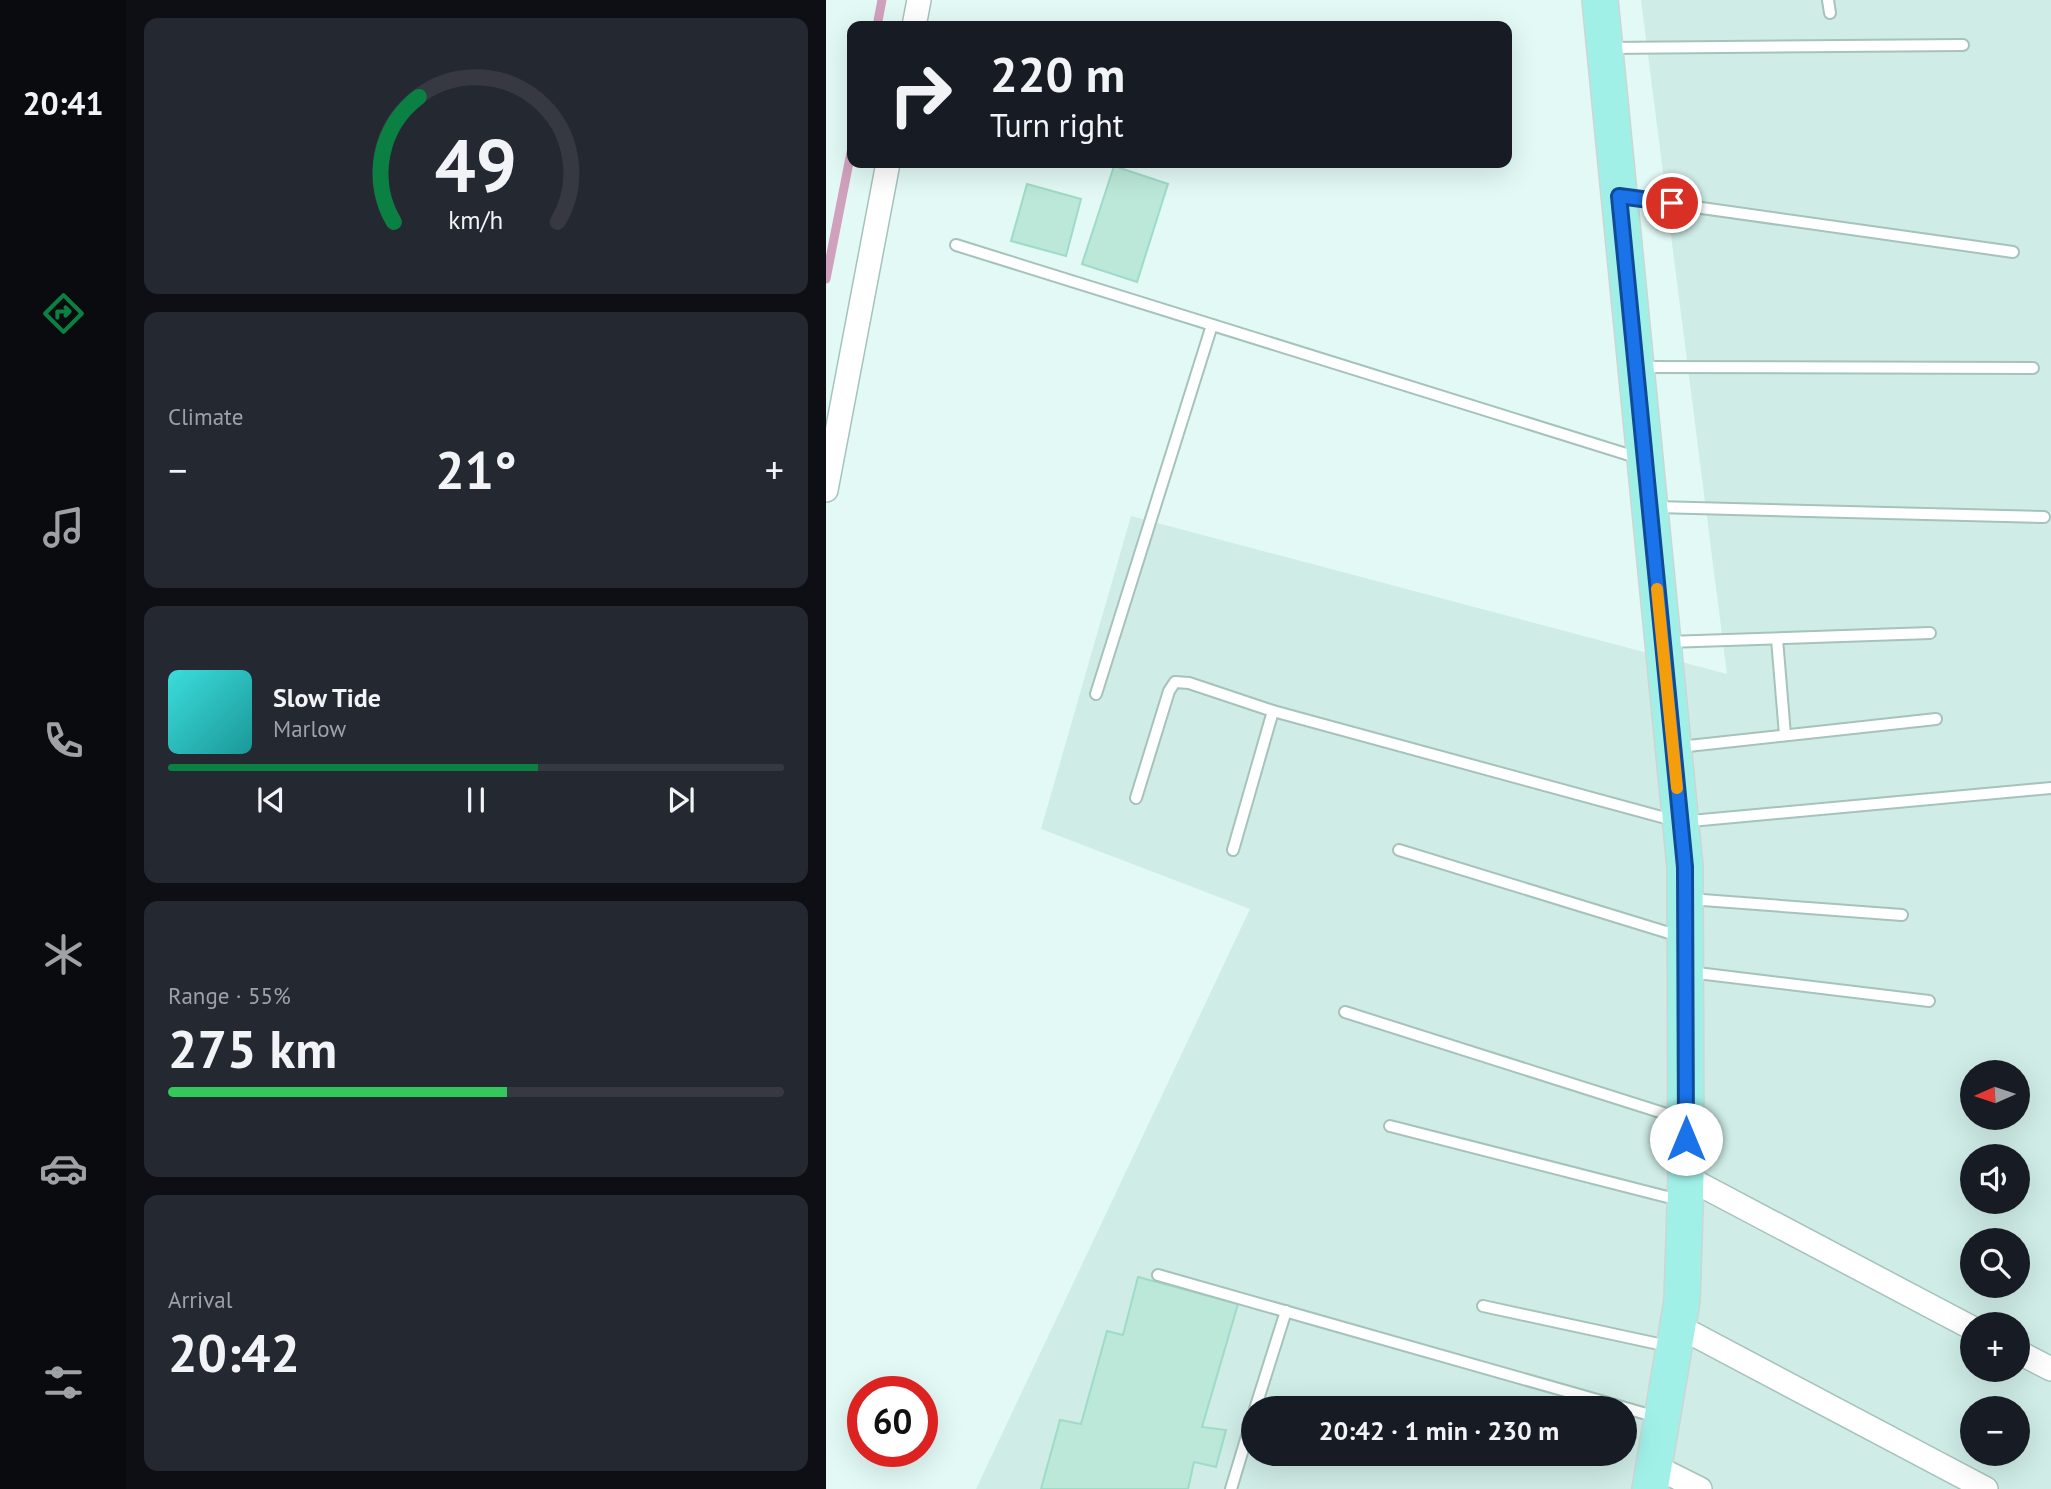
<!DOCTYPE html>
<meta charset="utf-8">
<style>
:root{--surface:#171b24;--page:#242831;--text:#f1f3f6;--muted:#9ea1a6;--line:#363941;--accent:#0b8043}
body{margin:0;font-family:"PT Sans",sans-serif;background:var(--page);color:var(--text);height:100vh;display:flex;flex-direction:column;font-size:26px;white-space:nowrap}
*{box-sizing:border-box;margin:0}
p{font-size:23px;color:var(--muted)}
.icon{flex:none;width:38px;height:38px;fill:none;stroke:currentColor;stroke-width:2;stroke-linecap:round;stroke-linejoin:round}
.map{position:relative;flex:1;overflow:hidden}
.drawer{display:flex;flex-direction:column;gap:18px;padding:18px;background:#0d0f14;width:700px}
.drawer>*{flex:none}
.top-card{position:absolute;left:21px;top:21px;width:665px;height:147px;border-radius:14px;box-shadow:0 7px 28px #0002;background:#171b24;color:var(--text);overflow:hidden}
.needle{width:46px;rotate:267deg}
.controls{position:absolute;left:1134px;top:1060px;display:grid;gap:14px}
.controls a{display:grid;place-items:center;width:70px;height:70px;border-radius:50%;background:var(--surface);box-shadow:0 7px 28px #0002;font-size:35px}
.speed{position:absolute;left:21px;top:1376px;display:flex;gap:14px;font-size:35px;font-weight:700;text-align:center}
.speed>*{display:grid;place-content:center;width:91px;height:91px;border-radius:50%;background:var(--surface);box-shadow:0 7px 28px #0002;line-height:1}
.speed .limit{border:10px solid #d22;background:#fff;color:#111}
.pin{position:absolute;display:grid;place-items:center;width:60px;height:60px;color:#fff;margin:-30px;border:4px solid #fff;border-radius:50%;box-shadow:0 2px 7px #0007}
.me{position:absolute;width:77px;margin:-38px;rotate:0deg;stroke-linejoin:round;filter:drop-shadow(0 0 5px #0008)}
.turn{display:flex;align-items:center;gap:24px;height:147px;padding:0 28px;font-size:32px}
.turn .icon{width:91px;height:91px;stroke-width:2.5}
.turn b{display:block;font-size:49px;line-height:60px}
.big{font-size:52px;font-weight:700;line-height:1.1}
.drawer .card{flex:1;display:flex;flex-direction:column;justify-content:center;gap:10px;min-width:0;padding:0 24px;border-radius:14px;background:var(--page)}
.drawer .dial{align-items:center;gap:0}
.dial svg{height:182px;overflow:visible;fill:none;stroke:var(--line);stroke-width:7;stroke-linecap:round;text-anchor:middle}
.dial text{fill:var(--text);stroke:none}
.song{display:flex;align-items:center;gap:21px}
.cover{width:84px;height:84px;border-radius:10px;background:linear-gradient(135deg,hsl(180 70% 55%),hsl(180 70% 35%))}
.played{height:7px;border-radius:4px;background:linear-gradient(90deg,var(--accent) 60%,var(--line) 60%)}
.keys{display:flex;justify-content:space-around;direction:ltr}
.heat{display:flex;justify-content:space-between;align-items:center;font-size:38px;direction:ltr}
.charge{height:10px;border-radius:5px;background:linear-gradient(90deg,#34c759 55%,var(--line) 0)}
.trip{position:absolute;left:415px;top:1396px;width:396px;height:70px;border-radius:35px;background:var(--surface);box-shadow:0 7px 28px #0002;font-weight:700;line-height:70px;text-align:center}
main{display:flex;flex:1;min-height:0}
.tab-bar{display:flex;flex-direction:column;width:126px;justify-content:space-around;align-items:center;background:#090b0e;color:var(--muted)}
.tab-bar .icon{width:49px;height:49px}
.tab-bar .current{color:var(--accent)}
.tab-bar b{font-size:32px;color:var(--text)}
.map>svg:first-child{display:block}
.residential{fill:#cfece6;fill-rule:evenodd}
.lines{fill:none;stroke-linecap:round;stroke-linejoin:round}
.stream{stroke:#d0a1bc;stroke-width:9}
.building{fill:#bbe8d9;stroke:#9fdbc6;stroke-width:2}
.service-casing{stroke:#a5c3ba;stroke-width:14}
.minor-casing{stroke:#a5c3ba;stroke-width:26}
.primary-casing{stroke:#cdd6d2;stroke-width:38}
.service{stroke:#fff;stroke-width:10}
.minor{stroke:#fff;stroke-width:23}
.primary{stroke:#a1f0e8;stroke-width:35}
.route-casing{stroke:#114b97;stroke-width:18}
.route{stroke:#1a73e8;stroke-width:12}
.slow{stroke:#f59e0b;stroke-width:12}
</style>
<main>
<nav class="tab-bar">
<b>20:41</b>
<svg class="icon current" aria-label="directions" viewBox="0 0 24 24"><path d="M12 3l9 9-9 9-9-9zM9 14v-3h6M13 9l2 2-2 2"/></svg>
<svg class="icon" aria-label="music" viewBox="0 0 24 24"><path d="M9 18V5l10-2v13"/><circle cx="6" cy="18" r="3"/><circle cx="16" cy="16" r="3"/></svg>
<svg class="icon" aria-label="phone" viewBox="0 0 24 24"><path d="M5 4h4l2 5-3 2q2 4 5 5l2-3 5 2v4C11 20 4 13 5 4z"/></svg>
<svg class="icon" aria-label="climate" viewBox="0 0 24 24"><path d="M12 3v18M4 7l16 10M4 17L20 7"/></svg>
<svg class="icon" aria-label="car" viewBox="0 0 24 24"><path d="M5 17H2v-5l4-1 3-4h7l3 4 3 1v5h-3M9 17h6M6 11h13"/><circle cx="7" cy="17" r="2"/><circle cx="17" cy="17" r="2"/></svg>
<svg class="icon" aria-label="filters" viewBox="0 0 24 24"><path d="M4 7h16M4 17h16"/><circle cx="9" cy="7" r="2"/><circle cx="15" cy="17" r="2"/></svg>
</nav>
<section class="drawer">
<div class="card dial"><svg viewBox="0 0 100 80">
<path d="M14 69A42 42 0 1 1 86 69"/>
<path d="M14 69A42 42 0 0 1 25 14" stroke="#0b8043"/>
<text x="50" y="56" font-size="32" font-weight="700">49</text>
<text x="50" y="72" font-size="11">km/h</text>
</svg></div>
<div class="card"><p>Climate</p>
<div class="heat"><a>−</a><b class="big">21°</b><a>+</a></div>
</div>
<div class="card">
<div class="song"><i class="cover"></i><div><b>Slow Tide</b><p>Marlow</p></div></div>
<div class="played"></div>
<div class="keys"><svg class="icon" aria-label="previous" viewBox="0 0 24 24"><path d="M18 5L8 12l10 7zM5 5v14"/></svg><svg class="icon" aria-label="pause" viewBox="0 0 24 24"><path d="M8 5v14M16 5v14"/></svg><svg class="icon" aria-label="next" viewBox="0 0 24 24"><path d="M6 5l10 7-10 7zM19 5v14"/></svg></div>
</div>
<div class="card"><p>Range · 55%</p><b class="big">275 km</b><div class="charge"></div></div>
<div class="card"><p>Arrival</p><b class="big">20:42</b></div>
</section>
<div class="map">
<svg width="1225" height="1489" viewBox="0 0 1225 1489">
<rect width="100%" height="100%" fill="#e2f9f6"/>
<path class="residential" d="M815,0h410v1489h-1075l274,-580 -209,-80 90,-313 596,158zM1146,1073h46v45h-46zM1146,1157h46v45h-46zM1146,1241h46v45h-46zM1146,1325h46v45h-46zM427,1409h371v45h-371zM1146,1409h46v45h-46z"/>
<g class="lines">
<g class="stream">
<path d="M51,26l5,-26"/>
<path d="M0,279l26,-132"/>
</g>
</g>
<g class="building">
<path d="M288,166l54,18 -31,98 -55,-18z"/>
<path d="M201,184l54,15 -15,57 -55,-15z"/>
<path d="M312,1277l100,27 -36,123 24,3 -10,37 -22,-5 -6,27h-147l19,-69 21,4 26,-93 16,4z"/>
</g>
<g class="lines">
<defs>
<g id="service">
<path d="M1002,0l2,13"/>
<path d="M782,48l355,-3"/>
<path d="M798,197l389,55"/>
<path d="M130,245l683,213"/>
<path d="M816,367l391,1"/>
<path d="M830,507l388,10"/>
<path d="M951,639l8,96"/>
<path d="M841,642l263,-9"/>
<path d="M270,694l116,-369"/>
<path d="M853,747l257,-28"/>
<path d="M310,798l33,-107 6,-9 14,1 84,28 407,111 371,-34"/>
<path d="M407,850l40,-139"/>
<path d="M573,850l280,86"/>
<path d="M863,899l213,16"/>
<path d="M863,972l240,29"/>
<path d="M519,1012l334,106"/>
<path d="M564,1126l289,74"/>
<path d="M332,1275l499,142"/>
<path d="M657,1306l185,40"/>
<path d="M429,1409l31,-98"/>
<path d="M405,1489l22,-73"/>
</g>
<g id="minor">
<path d="M88,26l5,-26"/>
<path d="M0,490l62,-327"/>
<path d="M860,1177l286,151"/>
<path d="M852,1326l308,163"/>
<path d="M1192,1352l33,17"/>
<path d="M828,1466l46,23"/>
</g>
<path id="primary" d="M774,0l85,867 1,310 -4,124 -32,188"/>
</defs>
<use href="#service" class="service-casing"/>
<use href="#minor" class="minor-casing"/>
<use href="#primary" class="primary-casing"/>
<use href="#service" class="service"/>
<use href="#minor" class="minor"/>
<use href="#primary" class="primary"/>
</g>
<g class="lines">
<defs>
<path id="route" d="M846,203l-53,-7 66,671 1,272"/>
</defs>
<use href="#route" class="route-casing"/>
<use href="#route" class="route"/>
<path class="slow" d="M831,589l20,199"/>
</g>
</svg>
<div class="controls">
<a><svg class="needle" viewBox="-14 -14 28 28"><path d="M0-13l5 13h-10z" fill="#e53935"/><path d="M0 13l5-13h-10z" fill="#9ea1a6"/></svg></a>
<a><svg class="icon" aria-label="sound" viewBox="0 0 24 24"><path d="M4 9h4l5-4v14l-5-4H4zM17 9q2 3 0 6"/></svg></a>
<a><svg class="icon" aria-label="search" viewBox="0 0 24 24"><circle cx="10" cy="10" r="6"/><path d="M15 15l6 6"/></svg></a>
<a>+</a>
<a>−</a>
</div>
<div class="speed"><div class="limit">60</div></div>
<div class="pin" style="left:846px;top:203px;background:#d93025"><svg class="icon" aria-label="arrive" viewBox="0 0 24 24"><path d="M6 21V4h12l-3 4 3 4H6"/></svg></div>
<svg class="me" style="left:860px;top:1139px" viewBox="-20 -20 40 40"><circle r="19" fill="#fff"/><path d="M0-13L10 11 0 6-10 11z" fill="#1a73e8"/></svg>
<div class="trip">20:42 · 1 min · 230 m</div>
<div class="top-card">
<div class="turn"><svg class="icon" aria-label="right" viewBox="0 0 24 24"><path d="M7 20v-9h11M14 6l5 5-5 5"/></svg><div><b>220 m</b>Turn right</div></div>
</div>
</div>
</main>
